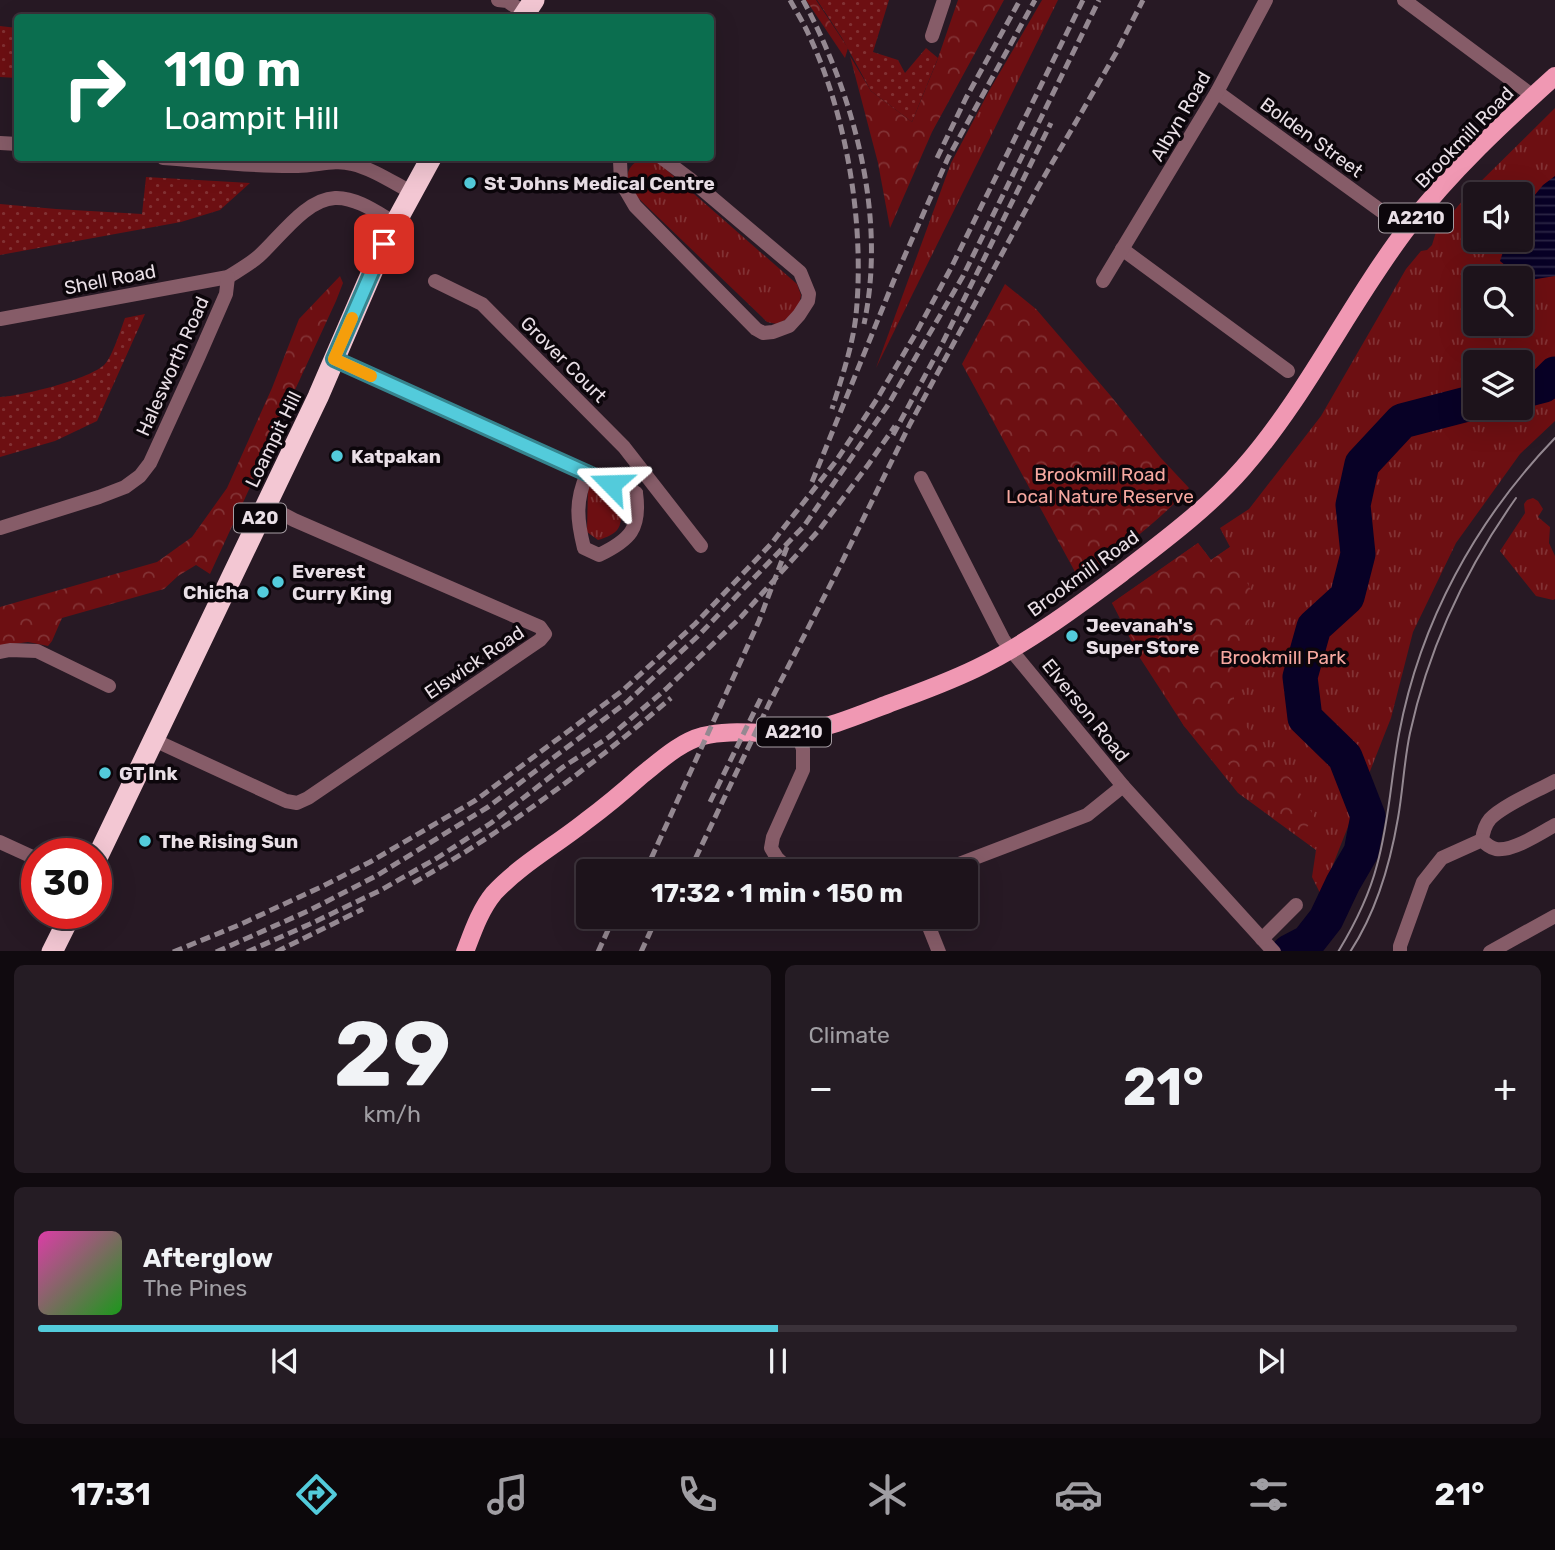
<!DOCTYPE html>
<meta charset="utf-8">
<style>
:root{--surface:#1d131b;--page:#251c24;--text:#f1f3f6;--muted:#a09ea3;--line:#3b323a;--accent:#53cbdb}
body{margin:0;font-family:Rubik,sans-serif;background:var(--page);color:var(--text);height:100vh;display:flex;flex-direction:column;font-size:26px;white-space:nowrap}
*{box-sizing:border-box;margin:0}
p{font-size:23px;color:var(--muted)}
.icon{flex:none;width:38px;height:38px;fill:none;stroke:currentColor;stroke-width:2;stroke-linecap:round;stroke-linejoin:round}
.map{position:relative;height:951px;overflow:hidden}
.panel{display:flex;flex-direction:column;gap:14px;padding:14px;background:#100a0f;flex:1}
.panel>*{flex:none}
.hud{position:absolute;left:14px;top:14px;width:700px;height:147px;border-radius:7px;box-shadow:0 7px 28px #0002,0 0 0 2px var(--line);background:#0b6e4f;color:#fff;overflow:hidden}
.tools{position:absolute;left:1463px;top:182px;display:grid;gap:14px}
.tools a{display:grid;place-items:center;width:70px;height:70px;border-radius:7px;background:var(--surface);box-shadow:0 7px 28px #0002,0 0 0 2px var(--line);font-size:35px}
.speed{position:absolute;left:21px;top:838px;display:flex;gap:14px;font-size:35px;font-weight:700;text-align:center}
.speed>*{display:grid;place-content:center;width:91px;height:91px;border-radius:50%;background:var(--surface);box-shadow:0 7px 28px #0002,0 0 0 2px var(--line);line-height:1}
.speed .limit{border:10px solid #d22;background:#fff;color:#111}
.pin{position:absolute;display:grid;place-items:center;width:60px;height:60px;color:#fff;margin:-30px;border-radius:14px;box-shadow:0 4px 10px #0006}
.me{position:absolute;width:77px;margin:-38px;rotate:292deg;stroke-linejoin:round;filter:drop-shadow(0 0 5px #0008)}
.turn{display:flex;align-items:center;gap:24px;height:147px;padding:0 35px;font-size:32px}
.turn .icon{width:91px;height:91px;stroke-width:2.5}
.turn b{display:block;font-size:49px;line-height:60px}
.big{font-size:52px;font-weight:700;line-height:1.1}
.panel .card{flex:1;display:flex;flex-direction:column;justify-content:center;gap:10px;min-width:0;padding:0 24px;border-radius:10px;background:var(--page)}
.panel .dial{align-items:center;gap:0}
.dial b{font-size:91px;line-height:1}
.song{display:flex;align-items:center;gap:21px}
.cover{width:84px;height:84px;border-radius:10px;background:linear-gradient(135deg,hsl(320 70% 55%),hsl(120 70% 35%))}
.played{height:7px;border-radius:4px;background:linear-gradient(90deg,var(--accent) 50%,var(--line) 50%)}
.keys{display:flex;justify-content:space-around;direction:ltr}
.heat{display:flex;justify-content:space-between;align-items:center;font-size:38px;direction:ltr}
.panel .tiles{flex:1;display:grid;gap:14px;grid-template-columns:1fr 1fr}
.card:last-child{grid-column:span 2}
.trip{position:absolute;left:576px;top:859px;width:402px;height:70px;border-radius:7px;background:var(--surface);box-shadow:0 7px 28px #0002,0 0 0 2px var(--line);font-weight:700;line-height:70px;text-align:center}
.tabs{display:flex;height:112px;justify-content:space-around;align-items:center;background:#0c080b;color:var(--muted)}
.tabs .icon{width:49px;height:49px}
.tabs .on{color:var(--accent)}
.tabs b{font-size:32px;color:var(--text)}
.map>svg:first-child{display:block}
.grass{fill:url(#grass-tufts);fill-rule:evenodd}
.forest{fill:url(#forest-crowns)}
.garden{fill:url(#garden-dots)}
.water{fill:url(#water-rules)}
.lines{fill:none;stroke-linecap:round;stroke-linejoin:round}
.river{stroke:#080126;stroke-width:35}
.street{stroke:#865c68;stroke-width:14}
.primary{stroke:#f098b3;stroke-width:18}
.highway{stroke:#f3c7d3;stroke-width:21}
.tram{stroke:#948891;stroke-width:2}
.rail{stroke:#948891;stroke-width:5;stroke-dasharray:10 5;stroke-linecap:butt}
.route-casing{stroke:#36848e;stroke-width:18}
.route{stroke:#53cbdb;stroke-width:12}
.slow{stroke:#f59e0b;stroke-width:12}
.poi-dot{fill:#53cbdb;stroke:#0c060b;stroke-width:2.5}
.labels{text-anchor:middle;stroke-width:7;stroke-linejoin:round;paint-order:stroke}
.shield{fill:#0c060b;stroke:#a79ea4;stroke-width:2}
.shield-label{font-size:18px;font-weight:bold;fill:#e9dfe6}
.street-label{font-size:19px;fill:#e9dfe6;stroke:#0c060b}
.poi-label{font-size:19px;font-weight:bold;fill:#e9dfe6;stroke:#0c060b;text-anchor:start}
.park-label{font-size:19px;fill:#f7a8a0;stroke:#0c060b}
</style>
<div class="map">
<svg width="1555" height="952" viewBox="0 0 1555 952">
<defs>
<pattern id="grass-tufts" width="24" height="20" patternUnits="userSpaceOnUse" patternTransform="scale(1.75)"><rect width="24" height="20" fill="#6d0f12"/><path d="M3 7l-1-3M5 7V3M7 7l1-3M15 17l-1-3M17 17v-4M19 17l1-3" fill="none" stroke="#823234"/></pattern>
<pattern id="forest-crowns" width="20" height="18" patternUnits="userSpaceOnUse" patternTransform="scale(1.75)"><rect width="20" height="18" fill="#6d0f12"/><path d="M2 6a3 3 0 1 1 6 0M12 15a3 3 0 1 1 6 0" fill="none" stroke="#823234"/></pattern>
<pattern id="garden-dots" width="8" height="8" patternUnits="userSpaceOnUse" patternTransform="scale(1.75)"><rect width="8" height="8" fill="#6d0f12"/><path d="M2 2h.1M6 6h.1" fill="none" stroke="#823234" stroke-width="1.8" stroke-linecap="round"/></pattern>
<pattern id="water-rules" width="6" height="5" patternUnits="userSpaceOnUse" patternTransform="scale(1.75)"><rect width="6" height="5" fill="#080126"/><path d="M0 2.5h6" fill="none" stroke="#2c2646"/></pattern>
</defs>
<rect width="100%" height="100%" fill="#271924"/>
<g class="grass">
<path d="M1042,0h16l-182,368 75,-205 38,-72z"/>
<path d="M1555,108v313l-35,33 -64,89 -43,89 -22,86 -70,177 -9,-18 4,-27 -78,-57 -54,-67 -44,-68 -28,-55 86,-60 13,17 19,-13 -10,-19 29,-19 72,-93 85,-147 15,-18 6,-1 5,-5 4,-13 33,-39zM1475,194h46v46h-46zM1475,278h46v46h-46zM1475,362h46v46h-46z"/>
<path d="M641,159h11l9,6 136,119 4,11 -2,11 -12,13 -10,5 -10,-2 -133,-128c-9,-16 -10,-26 7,-35z"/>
<path d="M588,486l33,19c1,23 -1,28 -23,35l-11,-8z"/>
<path d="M1533,498l5,3 5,8 -5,8 12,10 -1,16 6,13v43l-2,1 -17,-4 -36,-45 25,-38 -1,-9 3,-4z"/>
</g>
<g class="forest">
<path d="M806,0h10l32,48 -3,10z"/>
<path d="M958,0h46l-72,132 -42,96 -12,-65 -28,-107 21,35 41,31 25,-61z"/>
<path d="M340,276l3,7 -7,18 -126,273 -14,-9 -18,11 -14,13 -102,29 -10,23 -4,5 -20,-4 -28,4v-39l157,-45 35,-25 35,-49 45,-100 27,-69z"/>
<path d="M1005,284l31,25 74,86 50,62 29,31c-32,36 -72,63 -109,93l-118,-217z"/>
<path d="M1198,543l13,17 19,-13 26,54 -22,64v43l31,46 28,27 22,37 -16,18 -39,-36 -25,-30 -51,-44 -72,-123z"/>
</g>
<g class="garden">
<path d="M817,0h72l-16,52 25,8 7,13 21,-25 12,10 -26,64 -41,-31 -29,-53z"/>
<path d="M0,26l17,2v50l-17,-1z"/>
<path d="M146,177l104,6 -30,27 -39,12 -181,33v-51l56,5 86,5z"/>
<path d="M145,314l-48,107 -42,20 -55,16v-60c22,-1 91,-18 105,-33 7,-7 16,-35 20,-46z"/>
</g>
<path class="water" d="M1555,176v100l-31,5 -24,-20 7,-21h14v-28l22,-27z"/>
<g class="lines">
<g class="river">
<path d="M1521,391l23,-6 11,-11"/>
<path d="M1289,952l19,-10 18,-23 17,-36 18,-31 7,-36 -23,-59 -40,-39 -5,-41 14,-50 33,-30 11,-43 -5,-49 9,-41 40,-43 73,-19"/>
</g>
<g class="street">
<path d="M498,0l9,1 18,12"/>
<path d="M1404,0l129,96"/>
<path d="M932,36l12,-36"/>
<path d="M1217,92l167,121"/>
<path d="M0,143l18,1"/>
<path d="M163,158c45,3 90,9 135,8 18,0 37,-7 54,-2 21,5 40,18 59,28"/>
<path d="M620,161l1,21 14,24 121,123 7,4 10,-1 16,-6 10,-11 9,-14 1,-7 -9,-22 -110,-93 -28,-21"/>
<path d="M1122,249l166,122"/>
<path d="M435,281l47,23 142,143 77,99"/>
<path d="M1103,281l114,-189 49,-92"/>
<path d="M0,319l228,-42c11,-7 22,-13 31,-21 21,-19 47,-57 76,-58 21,-1 43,15 60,25"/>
<path d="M334,359l253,115 49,19"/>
<path d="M587,474c-12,27 -10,46 -3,74l15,7c31,-15 42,-26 37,-62"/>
<path d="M921,478l82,161 8,11 112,136 151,166"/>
<path d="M0,528l99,-31 26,-10 15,-11 10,-13 48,-105 28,-64 2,-17"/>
<path d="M0,652l10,-2 27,1 72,35"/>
<path d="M154,740l132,61 11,2 11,-5 232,-158 5,-6 -5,-7 -246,-107 -28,-15"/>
<path d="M1555,781c-18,10 -52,24 -65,38 -5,6 -7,13 -8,21 4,4 8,8 14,9 16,3 45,-16 59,-24"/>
<path d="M0,842l37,17"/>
<path d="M792,872l-15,-14 -6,-10 2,-11 30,-67v-21l-6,-17"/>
<path d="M938,872l149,-57 36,-29"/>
<path d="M925,917l14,35"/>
<path d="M1262,939l34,-34"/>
<path d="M1400,952v-6l23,-64 19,-24 40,-18"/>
<path d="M1490,952l65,-36"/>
</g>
<path class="primary" d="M465,952c8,-21 15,-42 29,-59 26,-28 62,-48 92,-72 19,-14 38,-30 56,-46 19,-15 38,-33 61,-39 31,-8 64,0 95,-4 31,-4 61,-17 90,-28 32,-12 64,-23 95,-39 49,-25 95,-59 139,-92 43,-33 86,-65 121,-105 64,-73 106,-164 165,-241 43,-56 95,-104 147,-151"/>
<g class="highway">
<path d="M522,18l12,-18"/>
<path d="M96,860l222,-463 66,-153 47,-86"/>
<path d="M52,952l19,-38"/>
</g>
<g class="tram">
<path d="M1338,952c17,-28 31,-56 39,-87 12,-42 14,-87 22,-131 21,-112 77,-214 156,-296"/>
<path d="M1350,952c27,-41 40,-87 48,-134 5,-28 6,-57 12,-85 19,-87 55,-163 106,-235"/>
</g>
<g class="rail">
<path d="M790,0c6,11 13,22 18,33 39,82 57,192 48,282 -3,30 -15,65 -24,94"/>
<path d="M803,0c51,95 84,216 61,324"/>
<path d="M937,158l29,-60 54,-98"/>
<path d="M893,435l48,-89 110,-223"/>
<path d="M812,482l82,-202 54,-122 87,-158"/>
<path d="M710,802l51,-104"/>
<path d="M645,872l114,-251 28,-74"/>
<path d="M689,872l80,-168 71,-138 70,-142 127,-235 79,-136 27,-53"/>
<path d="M413,883c92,-52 178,-116 258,-185"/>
<path d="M173,952l66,-27 84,-39 47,-24 106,-62 146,-109 73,-67 76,-80 65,-83 41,-62 39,-66 35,-65 132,-268"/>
<path d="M216,952l92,-41 68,-35 112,-69 139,-105 71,-66 106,-110 84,-121 75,-129 136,-276"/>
<path d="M247,952l63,-28 71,-34 56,-32 54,-35 72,-56 46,-30 57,-48 75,-72 78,-87 49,-65 27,-39"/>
<path d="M276,952l87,-43"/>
<path d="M598,952l16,-35"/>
<path d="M641,952l16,-35"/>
</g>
</g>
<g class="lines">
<defs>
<path id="route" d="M384,244l-50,115 277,125"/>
</defs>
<use href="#route" class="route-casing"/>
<use href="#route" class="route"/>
<path class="slow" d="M352,318l-18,41 37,17"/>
</g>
<g class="poi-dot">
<circle cx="470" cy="183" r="7"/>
<circle cx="337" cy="456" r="7"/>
<circle cx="278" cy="582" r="7"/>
<circle cx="263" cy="592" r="7"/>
<circle cx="1072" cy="636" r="7"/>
<circle cx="105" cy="773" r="7"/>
<circle cx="145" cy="841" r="7"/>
</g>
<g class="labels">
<g class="shield">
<rect x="1379" y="203.5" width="74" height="29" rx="5"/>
<rect x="234" y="503.5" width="52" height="29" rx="5"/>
<rect x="757" y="717.5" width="74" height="29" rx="5"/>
</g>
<g class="shield-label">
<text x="1416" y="224">A2210</text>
<text x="260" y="524">A20</text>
<text x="794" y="738">A2210</text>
</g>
<g class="street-label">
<text transform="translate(1180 116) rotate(-60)" y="7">Albyn Road</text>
<text transform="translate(1312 137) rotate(36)" y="7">Bolden Street</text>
<text transform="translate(1464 137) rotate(-46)" y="7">Brookmill Road</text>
<text transform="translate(110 279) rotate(-11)" y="7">Shell Road</text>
<text transform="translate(564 359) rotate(45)" y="7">Grover Court</text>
<text transform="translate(172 366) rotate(-66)" y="7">Halesworth Road</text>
<text transform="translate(273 439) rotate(-64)" y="7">Loampit Hill</text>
<text transform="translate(1083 573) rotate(-36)" y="7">Brookmill Road</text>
<text transform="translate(474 662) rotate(-34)" y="7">Elswick Road</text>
<text transform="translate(1086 710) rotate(51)" y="7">Elverson Road</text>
</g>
<g class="poi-label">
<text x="484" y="190">St Johns Medical Centre</text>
<text x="351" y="463">Katpakan</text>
<text x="292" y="578">Everest<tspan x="292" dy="22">Curry King</tspan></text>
<text x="249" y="599" text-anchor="end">Chicha</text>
<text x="1086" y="632">Jeevanah's<tspan x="1086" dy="22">Super Store</tspan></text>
<text x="119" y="780">GT Ink</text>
<text x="159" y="848">The Rising Sun</text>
</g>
<g class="park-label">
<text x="1100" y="481">Brookmill Road<tspan x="1100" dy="22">Local Nature Reserve</tspan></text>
<text x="1283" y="664">Brookmill Park</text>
</g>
</g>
</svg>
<div class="tools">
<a><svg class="icon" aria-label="sound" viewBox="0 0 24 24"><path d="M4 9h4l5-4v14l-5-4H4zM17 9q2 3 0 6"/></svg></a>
<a><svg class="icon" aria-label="search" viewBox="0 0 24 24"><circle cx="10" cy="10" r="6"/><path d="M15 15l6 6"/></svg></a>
<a><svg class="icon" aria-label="layers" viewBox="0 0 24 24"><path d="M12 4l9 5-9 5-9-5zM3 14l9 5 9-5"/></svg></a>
</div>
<div class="speed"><div class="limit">30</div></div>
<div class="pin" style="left:384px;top:244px;background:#d93025"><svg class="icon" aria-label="arrive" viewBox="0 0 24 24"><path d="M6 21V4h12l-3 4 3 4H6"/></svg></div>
<svg class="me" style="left:611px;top:484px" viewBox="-20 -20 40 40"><path d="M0-17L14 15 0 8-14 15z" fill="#53cbdb" stroke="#fff" stroke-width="4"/></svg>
<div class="trip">17:32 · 1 min · 150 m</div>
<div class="hud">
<div class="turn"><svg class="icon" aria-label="right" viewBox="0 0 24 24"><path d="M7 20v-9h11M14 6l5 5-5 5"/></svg><div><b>110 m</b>Loampit Hill</div></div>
</div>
</div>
<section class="panel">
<div class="tiles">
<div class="card dial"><b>29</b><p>km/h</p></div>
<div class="card"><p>Climate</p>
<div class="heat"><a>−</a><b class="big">21°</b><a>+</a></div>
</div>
<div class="card">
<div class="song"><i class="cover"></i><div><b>Afterglow</b><p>The Pines</p></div></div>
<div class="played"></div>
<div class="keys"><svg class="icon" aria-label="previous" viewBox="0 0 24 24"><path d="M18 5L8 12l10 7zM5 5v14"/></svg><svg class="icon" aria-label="pause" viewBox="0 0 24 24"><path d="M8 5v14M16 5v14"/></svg><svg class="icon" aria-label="next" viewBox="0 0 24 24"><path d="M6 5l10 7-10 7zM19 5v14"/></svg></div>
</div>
</div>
</section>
<nav class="tabs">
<b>17:31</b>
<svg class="icon on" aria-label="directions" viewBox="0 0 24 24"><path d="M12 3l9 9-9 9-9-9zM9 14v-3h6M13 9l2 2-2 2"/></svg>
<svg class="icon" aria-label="music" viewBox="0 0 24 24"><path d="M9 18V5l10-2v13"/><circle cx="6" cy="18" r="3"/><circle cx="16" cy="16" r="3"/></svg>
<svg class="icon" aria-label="phone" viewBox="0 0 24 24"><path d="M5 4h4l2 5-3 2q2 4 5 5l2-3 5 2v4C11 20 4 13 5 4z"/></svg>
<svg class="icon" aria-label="climate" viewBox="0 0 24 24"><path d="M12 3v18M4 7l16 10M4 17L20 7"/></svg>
<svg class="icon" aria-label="car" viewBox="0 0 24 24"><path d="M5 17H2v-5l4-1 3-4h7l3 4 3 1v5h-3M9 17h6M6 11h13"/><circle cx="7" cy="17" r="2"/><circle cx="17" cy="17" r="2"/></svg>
<svg class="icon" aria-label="filters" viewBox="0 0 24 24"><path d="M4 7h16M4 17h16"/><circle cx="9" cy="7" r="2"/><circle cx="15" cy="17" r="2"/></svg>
<b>21°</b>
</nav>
